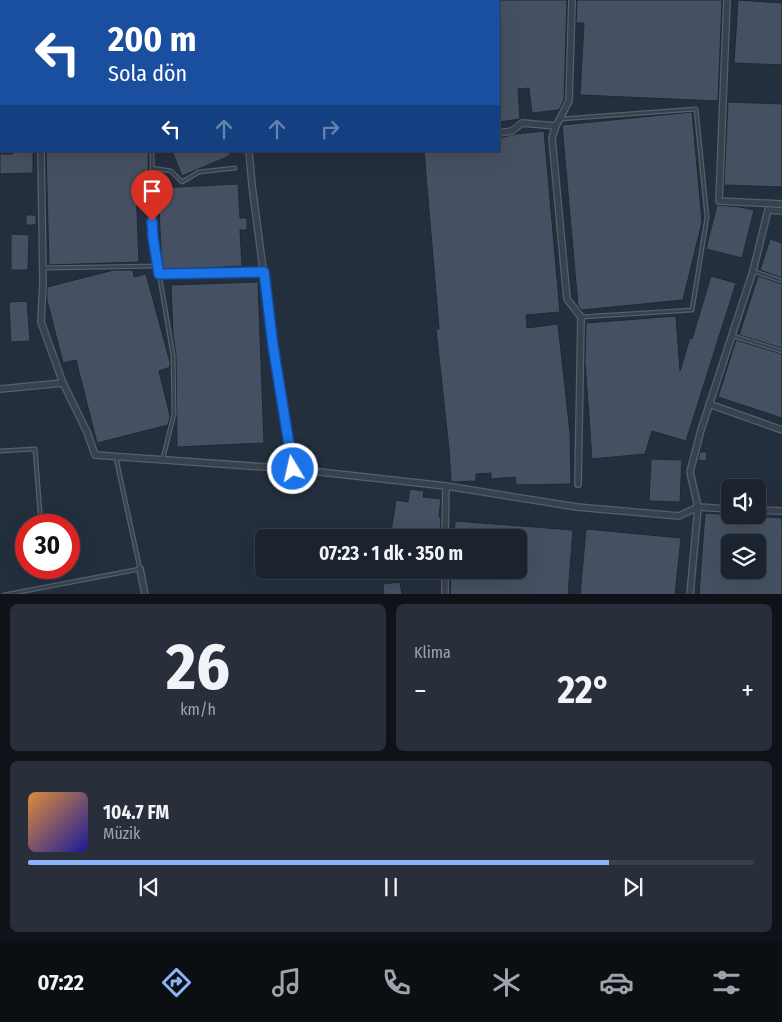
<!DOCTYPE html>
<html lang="tr">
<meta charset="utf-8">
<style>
:root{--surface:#1b232e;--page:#282f3a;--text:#f1f3f6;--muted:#a0a4aa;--line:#39404a;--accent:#8ab4f8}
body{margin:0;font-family:"Fira Sans Condensed",sans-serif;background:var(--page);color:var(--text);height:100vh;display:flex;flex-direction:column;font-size:19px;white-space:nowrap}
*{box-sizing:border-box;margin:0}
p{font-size:16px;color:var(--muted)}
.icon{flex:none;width:28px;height:28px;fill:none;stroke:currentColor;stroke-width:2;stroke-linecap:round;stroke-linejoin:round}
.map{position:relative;height:594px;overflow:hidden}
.sheet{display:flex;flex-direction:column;gap:10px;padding:10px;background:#0f1319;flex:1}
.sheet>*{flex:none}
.banner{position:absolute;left:0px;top:0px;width:500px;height:152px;box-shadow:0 5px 20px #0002,0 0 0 1px var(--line);background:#1a4fa0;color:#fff;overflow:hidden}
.controls{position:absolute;left:721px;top:479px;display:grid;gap:10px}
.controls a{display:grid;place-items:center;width:45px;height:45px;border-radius:8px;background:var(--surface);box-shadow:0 5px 20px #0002,0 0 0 1px var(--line);font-size:25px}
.speed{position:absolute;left:15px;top:514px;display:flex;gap:10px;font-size:25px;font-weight:700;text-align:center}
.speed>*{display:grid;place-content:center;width:65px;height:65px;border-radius:50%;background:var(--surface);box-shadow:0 5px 20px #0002,0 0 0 1px var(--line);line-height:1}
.speed .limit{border:8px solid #d22;background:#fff;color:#111}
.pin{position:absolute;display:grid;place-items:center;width:42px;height:42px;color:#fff;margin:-51px -21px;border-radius:50% 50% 50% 0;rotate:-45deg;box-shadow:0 0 5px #0007}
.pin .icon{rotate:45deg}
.me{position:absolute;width:55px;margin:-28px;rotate:351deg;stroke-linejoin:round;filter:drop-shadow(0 0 4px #0008)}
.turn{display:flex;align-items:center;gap:18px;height:105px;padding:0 25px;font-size:22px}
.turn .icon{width:65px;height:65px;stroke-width:2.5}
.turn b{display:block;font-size:35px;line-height:42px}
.lanes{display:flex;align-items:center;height:48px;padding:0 25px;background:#0003;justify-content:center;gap:25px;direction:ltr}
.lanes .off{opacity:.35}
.big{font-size:38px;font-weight:700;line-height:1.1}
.sheet .tile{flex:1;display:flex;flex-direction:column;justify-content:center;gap:8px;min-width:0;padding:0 18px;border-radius:8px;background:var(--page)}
.sheet .dial{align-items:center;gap:0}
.dial b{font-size:65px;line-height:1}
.song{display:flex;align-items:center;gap:15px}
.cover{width:60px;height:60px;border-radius:8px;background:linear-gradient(135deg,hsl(30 70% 55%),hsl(240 70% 35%))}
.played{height:5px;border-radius:2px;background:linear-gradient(90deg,var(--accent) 80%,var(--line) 80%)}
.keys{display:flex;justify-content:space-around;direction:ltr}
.heat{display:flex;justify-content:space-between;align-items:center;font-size:28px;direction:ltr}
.sheet .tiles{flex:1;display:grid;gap:10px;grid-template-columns:1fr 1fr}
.tile:last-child{grid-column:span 2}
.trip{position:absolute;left:255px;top:529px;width:272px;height:50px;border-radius:8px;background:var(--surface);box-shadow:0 5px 20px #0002,0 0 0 1px var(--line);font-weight:700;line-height:50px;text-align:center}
.tabs{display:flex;height:80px;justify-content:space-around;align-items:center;background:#0b0e12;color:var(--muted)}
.tabs .icon{width:35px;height:35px}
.tabs .selected{color:var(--accent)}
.tabs b{font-size:22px;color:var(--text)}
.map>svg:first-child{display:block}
.building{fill:#455162;stroke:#1f2835;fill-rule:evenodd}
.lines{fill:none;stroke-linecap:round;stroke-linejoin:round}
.lane-casing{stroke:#565f6c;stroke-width:5}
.street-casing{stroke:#565f6c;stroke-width:8}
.lane{stroke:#38414e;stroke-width:2.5}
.street{stroke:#38414e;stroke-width:5.5}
.route-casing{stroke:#114b97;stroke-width:12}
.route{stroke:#1a73e8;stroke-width:9}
</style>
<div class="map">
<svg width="782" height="595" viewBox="0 0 782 595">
<rect width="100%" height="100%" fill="#242f3e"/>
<g class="building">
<path d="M499,0h68l-3,100 -5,10 -27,3 -3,-25 -11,1 2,30 -21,3z"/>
<path d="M577,0h145l-4,101 -138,-6 4,-72h-8z"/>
<path d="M738,0l44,3v62l-48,-2z"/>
<path d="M728,102l54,2v83l-58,-2z"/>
<path d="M692,112l10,110 -19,78 -101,10 -4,-4 -16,-181z"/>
<path d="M544,131l16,181 -34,3 1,13 31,-4 12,109 1,51 -55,1 -1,-8 -24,2v-6l-15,1v7l-25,1 -2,-33 -13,-120h3l-15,-178h75v-13l17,-4z"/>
<path d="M13,151h20v22l-33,1v-20h13z"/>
<path d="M46,151h102l1,39h-13l3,72 -90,3z"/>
<path d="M172,151h58l-1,5 -47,20z"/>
<path d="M238,184l2,34h7v12h-7l2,36 -80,4 -4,-82z"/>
<path d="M717,205l23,2 14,3 -12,48 -36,-9z"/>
<rect x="26" y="215" width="10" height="10"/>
<path d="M11,234l18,1 -1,35h-17z"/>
<path d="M770,239l12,4v35l-22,-8z"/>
<path d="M114,270h19l1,7 12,-3 24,88v5l-11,4 11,45 -2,9 -71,18 -21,-83 -13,3 -16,-63v-13z"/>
<path d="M711,276l25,7 -50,158 -34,-10 -7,23 -53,5 -7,-97 1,-39 90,-7 4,55 10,-33 2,1z"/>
<path d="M758,276l24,8v64l-43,-13z"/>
<path d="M258,282l6,161 -87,4 -1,-92 -3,-20 -2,-50z"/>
<path d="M27,301l3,40 -19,1 -2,-40z"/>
<path d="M736,340l46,14v64l-64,-21z"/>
<path d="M700,452h7l-1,9 -8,-1z"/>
<path d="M651,459l31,1 -2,42 -31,-1z"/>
<path d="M410,489l14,2 -1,6 18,2 -2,18h2l-1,21h-50l6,-38 12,2z"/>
<path d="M705,513l77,5v77h-83zM730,542h28v28h-28z"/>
<path d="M455,521l118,9 -5,65h-118l1,-25h68v-32h-65z"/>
<path d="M586,529l95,9 -6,57h-95z"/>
<path d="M380,570h58l-1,9 -57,-5z"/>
<path d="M400,582l2,13h-18l-1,-11z"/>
</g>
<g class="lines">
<defs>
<g id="lane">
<path d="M98,0l1,1"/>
<path d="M0,80h1"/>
<path d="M561,119l135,-10 11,108 -15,93 -111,7"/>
<path d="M152,151l1,87 20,117 1,59 -11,44"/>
<path d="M152,168l19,3 11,11 17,-10 36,-4"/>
<path d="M44,268l114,-2"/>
<path d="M753,271l29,10"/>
<path d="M159,274l104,-2"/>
<path d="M733,336l49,15"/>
<path d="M0,451l35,-2 6,76"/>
<path d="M4,595l136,-26 -24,-111"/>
</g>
<g id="street">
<path d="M40,0v1"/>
<path d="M260,0v1"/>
<path d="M408,0v1"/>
<path d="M727,0l-8,201 63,3"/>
<path d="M556,126l13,-25 3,-101"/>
<path d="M499,133l13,-2 10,-8 34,3 -4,12 15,161 14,18 -3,167"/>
<path d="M41,151l2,132 -2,39 22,61 24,49 8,23 198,14 153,17 131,21 102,9 19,-9"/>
<path d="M249,151l3,34 21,161 20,123"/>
<path d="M0,389l63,-6"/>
<path d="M709,404l73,26"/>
<path d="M730,509l-32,-2 -8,-35 11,-42 52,-159 15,-61 14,1"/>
<path d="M758,510l24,1"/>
<path d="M445,538l1,-52"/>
<path d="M140,569l5,26"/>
<path d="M445,595v-25"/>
<path d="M690,595l8,-88"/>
</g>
</defs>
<use href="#lane" class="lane-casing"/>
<use href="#street" class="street-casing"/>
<use href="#lane" class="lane"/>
<use href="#street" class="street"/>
</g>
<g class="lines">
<defs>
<path id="route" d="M152,221l1,17 6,36 105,-2 9,74 20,123"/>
</defs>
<use href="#route" class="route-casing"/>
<use href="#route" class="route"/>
</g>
</svg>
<div class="controls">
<a><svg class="icon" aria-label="sound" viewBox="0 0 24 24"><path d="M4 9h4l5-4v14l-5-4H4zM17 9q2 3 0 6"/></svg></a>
<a><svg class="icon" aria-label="layers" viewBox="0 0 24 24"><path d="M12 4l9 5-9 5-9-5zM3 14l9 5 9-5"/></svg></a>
</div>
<div class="speed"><div class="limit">30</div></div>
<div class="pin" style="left:152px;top:221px;background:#d93025"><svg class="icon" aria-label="arrive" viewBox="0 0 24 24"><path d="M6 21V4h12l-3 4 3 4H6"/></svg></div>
<svg class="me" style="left:293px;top:469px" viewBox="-20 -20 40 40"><circle r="17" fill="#1a73e8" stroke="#fff" stroke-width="3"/><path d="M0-11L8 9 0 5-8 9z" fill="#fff"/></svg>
<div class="trip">07:23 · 1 dk · 350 m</div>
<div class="banner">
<div class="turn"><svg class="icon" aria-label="left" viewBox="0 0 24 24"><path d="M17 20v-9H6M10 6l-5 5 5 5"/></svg><div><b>200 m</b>Sola dön</div></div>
<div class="lanes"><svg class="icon" aria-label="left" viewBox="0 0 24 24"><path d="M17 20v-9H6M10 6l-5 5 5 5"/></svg><svg class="icon off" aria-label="ahead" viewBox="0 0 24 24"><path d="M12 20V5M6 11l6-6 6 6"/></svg><svg class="icon off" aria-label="ahead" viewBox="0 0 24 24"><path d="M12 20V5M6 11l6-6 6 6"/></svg><svg class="icon off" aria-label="right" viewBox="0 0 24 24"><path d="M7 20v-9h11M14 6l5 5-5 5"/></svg></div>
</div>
</div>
<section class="sheet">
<div class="tiles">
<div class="tile dial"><b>26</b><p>km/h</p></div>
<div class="tile"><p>Klima</p>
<div class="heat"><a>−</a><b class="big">22°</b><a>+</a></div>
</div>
<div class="tile">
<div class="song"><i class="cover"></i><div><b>104.7 FM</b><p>Müzik</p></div></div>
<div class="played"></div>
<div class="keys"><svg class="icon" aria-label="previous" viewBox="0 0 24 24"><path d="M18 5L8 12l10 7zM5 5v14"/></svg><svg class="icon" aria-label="pause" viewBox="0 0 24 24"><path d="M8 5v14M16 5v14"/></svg><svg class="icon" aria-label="next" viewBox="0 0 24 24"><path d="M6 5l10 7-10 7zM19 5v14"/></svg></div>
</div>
</div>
</section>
<nav class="tabs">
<b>07:22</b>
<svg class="icon selected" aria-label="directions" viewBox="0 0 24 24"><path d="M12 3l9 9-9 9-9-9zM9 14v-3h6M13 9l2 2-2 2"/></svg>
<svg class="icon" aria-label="music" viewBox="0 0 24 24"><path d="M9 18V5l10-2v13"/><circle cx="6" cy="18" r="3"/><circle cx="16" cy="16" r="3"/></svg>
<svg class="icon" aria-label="phone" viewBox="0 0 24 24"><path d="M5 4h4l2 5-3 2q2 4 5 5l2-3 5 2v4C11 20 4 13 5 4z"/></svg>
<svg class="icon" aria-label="climate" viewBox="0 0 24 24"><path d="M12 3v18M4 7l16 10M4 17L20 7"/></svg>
<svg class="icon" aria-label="car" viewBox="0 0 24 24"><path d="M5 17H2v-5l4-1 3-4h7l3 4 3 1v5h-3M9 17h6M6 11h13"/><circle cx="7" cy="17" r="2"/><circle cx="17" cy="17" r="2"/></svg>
<svg class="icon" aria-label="filters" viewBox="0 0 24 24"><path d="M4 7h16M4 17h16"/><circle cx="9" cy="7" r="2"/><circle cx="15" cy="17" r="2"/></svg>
</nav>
